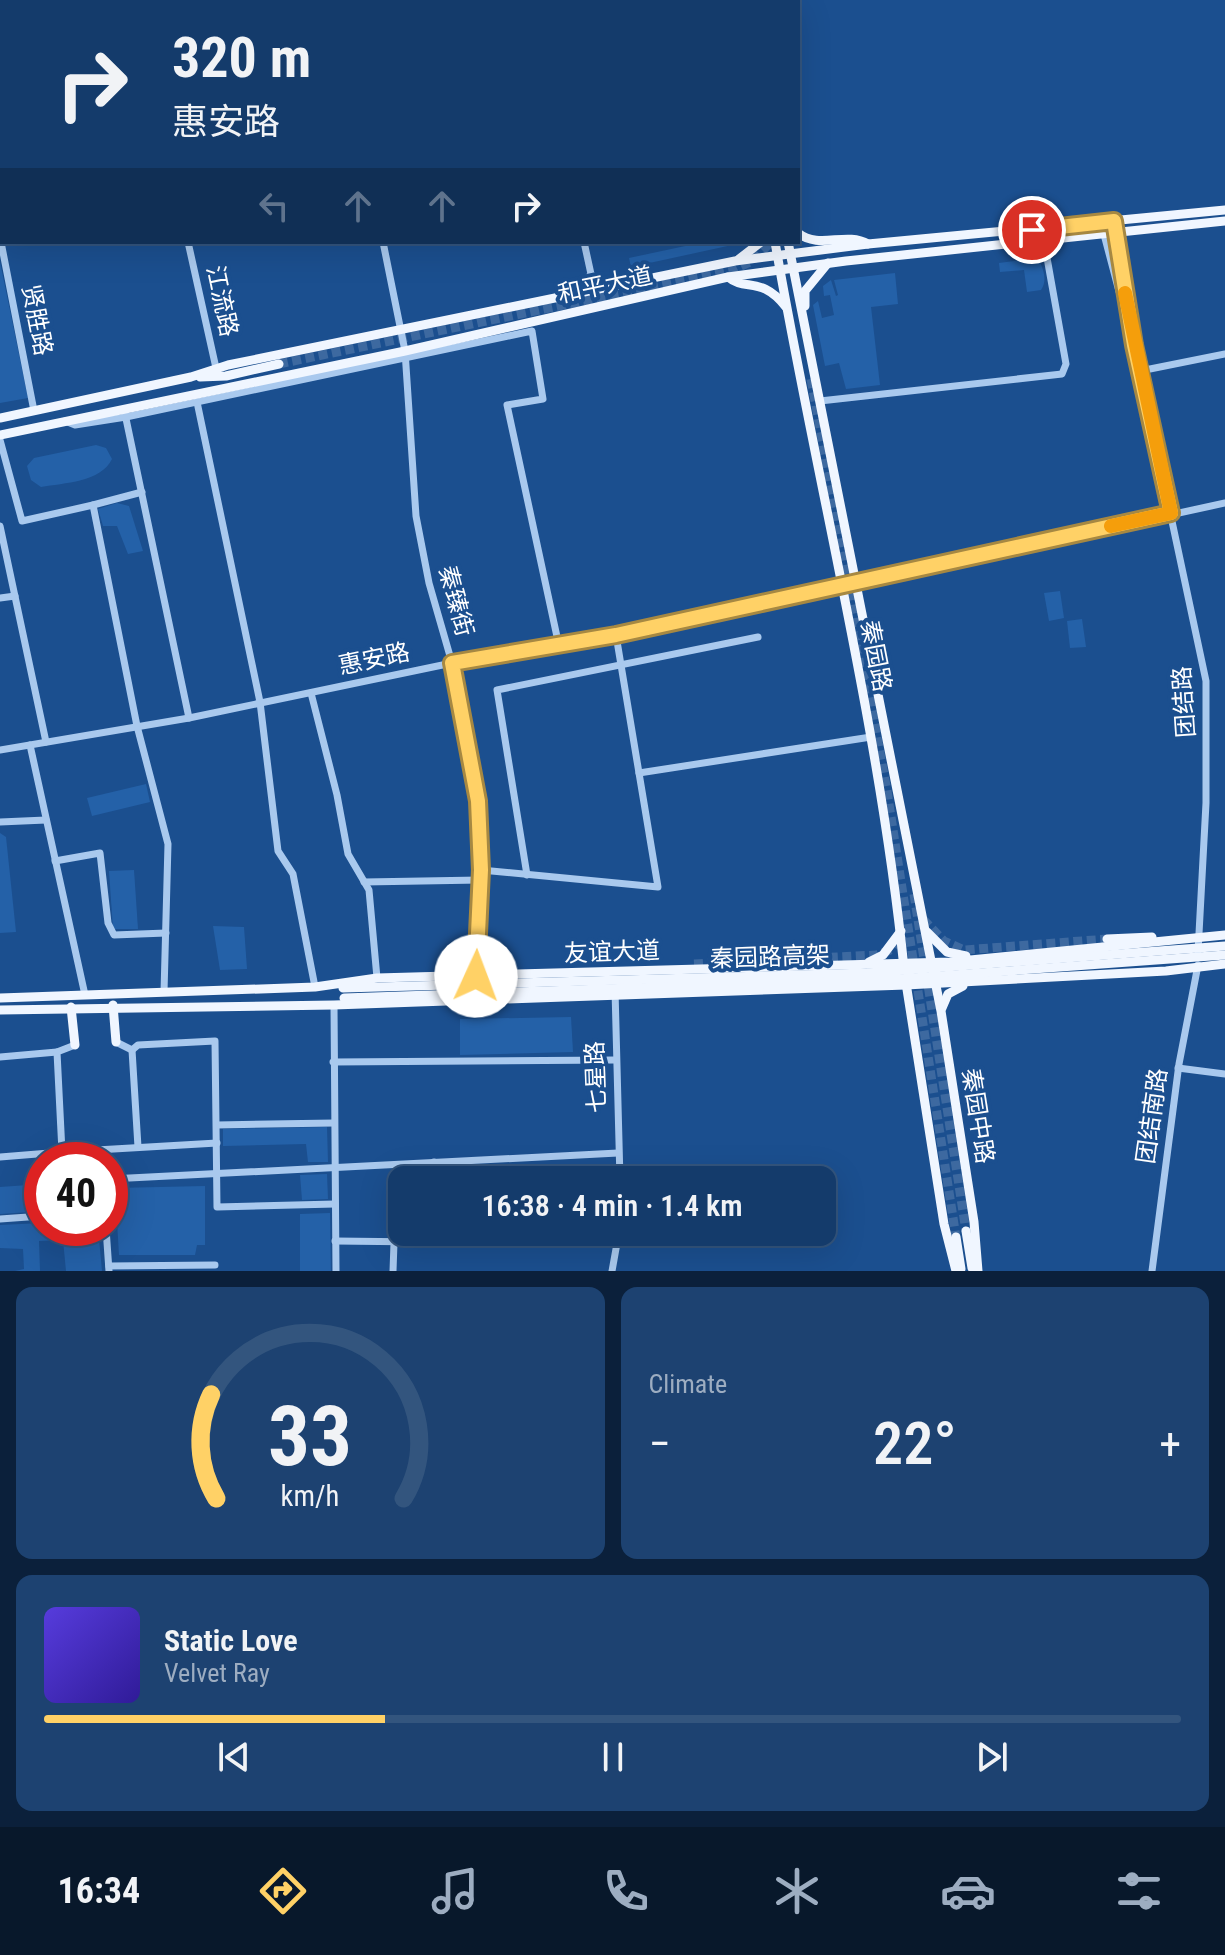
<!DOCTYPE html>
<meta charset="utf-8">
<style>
:root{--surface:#143b6b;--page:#1d4271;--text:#f1f3f6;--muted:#9dadc1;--line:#33557e;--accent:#ffd166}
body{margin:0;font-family:"Roboto Condensed","Noto Sans SC",sans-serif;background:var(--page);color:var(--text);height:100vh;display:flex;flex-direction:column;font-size:30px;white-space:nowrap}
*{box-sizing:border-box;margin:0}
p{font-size:26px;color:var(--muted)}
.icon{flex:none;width:44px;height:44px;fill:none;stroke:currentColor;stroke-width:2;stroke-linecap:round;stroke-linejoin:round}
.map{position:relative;height:1271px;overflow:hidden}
.side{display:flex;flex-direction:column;gap:16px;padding:16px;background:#0b203b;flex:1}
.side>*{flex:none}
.hud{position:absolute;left:0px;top:0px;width:800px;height:244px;box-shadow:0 8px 32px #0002,0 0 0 2px var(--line);background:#143b6b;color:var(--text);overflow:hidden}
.speed{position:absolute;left:24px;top:1142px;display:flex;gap:16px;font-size:40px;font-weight:700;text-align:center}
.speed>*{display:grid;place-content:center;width:104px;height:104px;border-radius:50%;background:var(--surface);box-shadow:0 8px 32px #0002,0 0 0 2px var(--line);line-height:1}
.speed .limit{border:12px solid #d22;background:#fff;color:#111}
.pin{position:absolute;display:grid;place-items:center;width:68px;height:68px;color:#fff;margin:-34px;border:4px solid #fff;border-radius:50%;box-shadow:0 2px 8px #0007}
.me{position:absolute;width:88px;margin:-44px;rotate:2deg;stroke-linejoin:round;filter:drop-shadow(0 0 6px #0008)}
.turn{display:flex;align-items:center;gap:28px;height:168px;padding:0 40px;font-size:36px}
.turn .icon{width:104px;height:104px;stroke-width:2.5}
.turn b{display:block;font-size:56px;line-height:68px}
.lanes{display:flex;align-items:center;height:76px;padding:0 40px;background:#0003;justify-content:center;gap:40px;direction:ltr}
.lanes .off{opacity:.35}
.big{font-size:60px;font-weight:600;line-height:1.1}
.side .card{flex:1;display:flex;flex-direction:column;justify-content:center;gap:12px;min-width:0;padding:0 28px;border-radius:16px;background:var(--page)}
.side .dial{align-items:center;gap:0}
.dial svg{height:208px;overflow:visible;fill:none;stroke:var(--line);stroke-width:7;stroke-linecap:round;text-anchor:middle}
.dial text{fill:var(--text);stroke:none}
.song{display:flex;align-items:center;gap:24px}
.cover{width:96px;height:96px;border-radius:12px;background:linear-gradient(135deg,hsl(250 70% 55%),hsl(250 70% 35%))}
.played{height:8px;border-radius:4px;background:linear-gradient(90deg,var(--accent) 30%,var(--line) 30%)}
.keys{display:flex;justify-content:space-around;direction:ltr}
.heat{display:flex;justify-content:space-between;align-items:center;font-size:44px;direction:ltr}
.side .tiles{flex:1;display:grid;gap:16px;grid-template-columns:1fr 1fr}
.card:last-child{grid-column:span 2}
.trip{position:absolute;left:388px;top:1166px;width:448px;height:80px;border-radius:16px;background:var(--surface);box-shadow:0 8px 32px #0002,0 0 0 2px var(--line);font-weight:600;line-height:80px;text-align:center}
.tabs{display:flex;height:128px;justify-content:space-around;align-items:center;background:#08182b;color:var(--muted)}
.tabs .icon{width:56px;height:56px}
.tabs .active{color:var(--accent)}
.tabs b{font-size:36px;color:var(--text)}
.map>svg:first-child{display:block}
.green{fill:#2461a8}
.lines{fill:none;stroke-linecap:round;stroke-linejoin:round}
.major-tunnel{stroke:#3d69a0;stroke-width:9;stroke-dasharray:9 4.5;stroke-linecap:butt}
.minor{stroke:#a9c9ee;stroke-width:7}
.major{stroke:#f0f6ff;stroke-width:9}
.major-bridge{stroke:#f0f6ff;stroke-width:9}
.route-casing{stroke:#a68842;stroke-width:20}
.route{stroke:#ffd166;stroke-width:14}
.slow{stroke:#f59e0b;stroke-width:14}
.labels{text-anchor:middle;stroke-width:8;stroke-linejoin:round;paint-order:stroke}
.street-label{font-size:24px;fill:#fff;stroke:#1b4f8f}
</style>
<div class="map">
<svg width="1225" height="1271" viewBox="0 0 1225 1271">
<rect width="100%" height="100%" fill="#1b4f8f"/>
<g class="green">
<path d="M704,242h42l-115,25 -2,-9z"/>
<path d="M1038,258c5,10 10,22 3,32l-14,2 -3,-22 -24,2 -1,-9z"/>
<path d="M0,262l28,136 -28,5z"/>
<path d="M895,273l3,31 -27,3 9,78 -34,4 -7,-26 -14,3 -12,-61 5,-4 4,17 12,-3 -4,-20 -6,1 -1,-10 8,-6 5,16 2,-1 -4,-15z"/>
<path d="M96,445l10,3 6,11c-11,23 -48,24 -71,28l-10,-7 -4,-14 7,-8z"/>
<path d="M117,503l12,3 14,45 -15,3 -11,-28h-14l-5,-17z"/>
<path d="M1060,591l4,27 -15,3 -5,-28z"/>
<path d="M1082,619l4,28 -16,1 -3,-27z"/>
<path d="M146,784l4,18 -58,14 -5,-18z"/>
<path d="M0,833l6,4 10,95 -16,1z"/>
<path d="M134,870l4,59h-25l-4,-58z"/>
<path d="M213,926l31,1 3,42 -27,1z"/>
<path d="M571,1017l2,35 -113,3v-36z"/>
<path d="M327,1127l1,35h-20l-2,-18 -83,2v-17z"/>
<path d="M496,1165l-13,15h-42v-13z"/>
<path d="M327,1174l1,25 -26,1 -2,-25z"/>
<path d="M28,1185l2,27 -30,2v-27z"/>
<path d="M205,1186v59h-8l-2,10h-76l-4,-67z"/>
<path d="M330,1213l1,58h-31v-57z"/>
<path d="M42,1223v5h56l4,43h-36l-3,-31 -24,1 1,30h-25l9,-2 -1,-20 -23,-1v-23z"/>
</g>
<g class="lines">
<g class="major-tunnel">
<path d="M746,0v2"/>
<path d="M279,364l454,-94 19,-9 19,-19"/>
<path d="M811,379l76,412 69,446"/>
<path d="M914,894l52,337"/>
<path d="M923,919l21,22 20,9 143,-11"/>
<path d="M694,964l183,-9 16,-6 10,-14"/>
</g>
<g class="minor">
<path d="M135,0v2"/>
<path d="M333,0l1,2"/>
<path d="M534,0v2"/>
<path d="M11,2l10,-2"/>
<path d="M0,4h2"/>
<path d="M0,153l2,-1"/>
<path d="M0,166l2,-1"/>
<path d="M1114,221l12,78"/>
<path d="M1101,223l39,148 66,310v122l-8,149"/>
<path d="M0,237l34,174"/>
<path d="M188,242l28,126"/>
<path d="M383,242l22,109 11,165 13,67 23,80 26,138 3,69 -5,106"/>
<path d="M591,274l6,6 20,5"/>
<path d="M575,293l16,-19 -7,-32"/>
<path d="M1140,371l85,-17"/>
<path d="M820,401l242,-27 4,-10 -22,-123"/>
<path d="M197,402l63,300 18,149 15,23 22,113"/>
<path d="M125,414l64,304"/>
<path d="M65,421l10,4 51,-8 406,-86 11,68 -36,6 52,241"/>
<path d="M0,440l22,81 71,-16"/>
<path d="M142,492l-49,13 44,221 31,118 -4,148"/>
<path d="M0,526l46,216"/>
<path d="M0,598l15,-2"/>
<path d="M311,693l26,102 11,59 21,36 8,88"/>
<path d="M30,745l55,250"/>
<path d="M0,750l189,-32 263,-55 164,-28 609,-132"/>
<path d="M639,773l232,-36"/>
<path d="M0,822l46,-2"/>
<path d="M55,861l45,-8 8,70 6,12 52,-2"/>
<path d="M481,870l177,17 -42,-252"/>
<path d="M527,875l-30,-185 261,-53"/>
<path d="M364,882l116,-2"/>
<path d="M615,990l5,190"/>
<path d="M334,1005l2,266"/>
<path d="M116,1042l16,8 6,-5 77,-4 2,166 118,-3"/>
<path d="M75,1045l-18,7 5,100 155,-9"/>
<path d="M132,1050l6,97"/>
<path d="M0,1057l57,-5"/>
<path d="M333,1062l282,-2"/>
<path d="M1178,1068l47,6"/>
<path d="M217,1125l117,-2"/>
<path d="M0,1157l62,-5"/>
<path d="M434,1162l1,18"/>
<path d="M110,1179l508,-26"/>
<path d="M0,1219l42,-3"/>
<path d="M106,1228l3,43"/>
<path d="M335,1241l88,1 11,-10"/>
<path d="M109,1266l106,-1"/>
<path d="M393,1271l1,-28"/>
<path d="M612,1271l7,-39"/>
<path d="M1152,1271l27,-207 19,-99"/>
</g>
<g class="major">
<path d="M730,0v2"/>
<path d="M740,0v2"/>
<path d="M798,233c22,17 47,-2 70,11"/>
<path d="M775,242c42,242 104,482 129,726"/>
<path d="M788,242l153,769 33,211 4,49"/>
<path d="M739,259l22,-17"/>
<path d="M728,277c17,15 33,-2 58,30"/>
<path d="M805,306v-15l23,-28"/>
<path d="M200,377l26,-1 53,-12"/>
<path d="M0,418l191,-41 37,-12 507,-104 133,-17 357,-34"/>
<path d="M0,435l405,-84 323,-74 118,-16 379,-40"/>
<path d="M927,932l20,20 19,4"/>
<path d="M1107,939l45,-2"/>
<path d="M869,962l14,-7 18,-24"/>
<path d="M906,983l38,241 12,47"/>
<path d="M0,998l315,-11 62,-9 573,-16 275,-27"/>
<path d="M113,1005l3,37"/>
<path d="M71,1007l4,38"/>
<path d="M942,1008l6,-14 15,-8"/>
<path d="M0,1010l334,-5 572,-20 260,-14 59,-7"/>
<path d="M966,1231l6,37"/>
<path d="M956,1237l5,32"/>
</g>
<g class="major-bridge">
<path d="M343,988l524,-15 358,-27"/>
<path d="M344,998l554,-19 327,-24"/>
</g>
</g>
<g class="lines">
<defs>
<path id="route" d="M476,976l5,-106 -3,-69 -26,-138 164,-28 555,-122 -37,-168 -20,-124 -82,9"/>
</defs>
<use href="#route" class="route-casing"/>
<use href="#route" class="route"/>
<path class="slow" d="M1111,526l60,-13 -46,-220"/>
</g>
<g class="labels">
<g class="street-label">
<text transform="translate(605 285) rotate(-12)" y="8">和平大道</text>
<text transform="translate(222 301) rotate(78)" y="8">江流路</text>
<text transform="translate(37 320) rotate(79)" y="8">贤胜路</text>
<text transform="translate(456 601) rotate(75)" y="8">秦臻街</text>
<text transform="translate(876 656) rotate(79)" y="8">秦园路</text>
<text transform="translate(374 659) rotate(-12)" y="8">惠安路</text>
<text transform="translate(1184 702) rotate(-94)" y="8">团结路</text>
<text transform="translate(612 952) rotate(-2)" y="8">友谊大道</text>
<text transform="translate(770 957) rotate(-2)" y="8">秦园路高架</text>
<text transform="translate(596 1077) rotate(-92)" y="8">七星路</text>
<text transform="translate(978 1116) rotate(81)" y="8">秦园中路</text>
<text transform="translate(1152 1116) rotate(-82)" y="8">团结南路</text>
</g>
</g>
</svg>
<div class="speed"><div class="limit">40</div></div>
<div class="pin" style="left:1032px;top:230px;background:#d93025"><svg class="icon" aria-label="arrive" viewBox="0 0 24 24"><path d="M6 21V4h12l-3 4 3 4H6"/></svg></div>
<svg class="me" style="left:476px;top:976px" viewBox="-20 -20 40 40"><circle r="19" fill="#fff"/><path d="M0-13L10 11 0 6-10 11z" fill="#ffd166"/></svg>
<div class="trip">16:38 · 4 min · 1.4 km</div>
<div class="hud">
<div class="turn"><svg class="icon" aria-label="right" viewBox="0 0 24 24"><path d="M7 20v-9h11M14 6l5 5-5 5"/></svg><div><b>320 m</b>惠安路</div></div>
<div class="lanes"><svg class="icon off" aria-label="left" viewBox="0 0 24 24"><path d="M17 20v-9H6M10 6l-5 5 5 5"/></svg><svg class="icon off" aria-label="ahead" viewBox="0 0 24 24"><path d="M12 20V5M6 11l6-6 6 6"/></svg><svg class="icon off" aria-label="ahead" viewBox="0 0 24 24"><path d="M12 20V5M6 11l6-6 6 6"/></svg><svg class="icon" aria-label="right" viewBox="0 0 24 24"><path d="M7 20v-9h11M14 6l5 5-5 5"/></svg></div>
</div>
</div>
<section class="side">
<div class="tiles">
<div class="card dial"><svg viewBox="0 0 100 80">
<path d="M14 69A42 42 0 1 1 86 69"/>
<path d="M14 69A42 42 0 0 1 12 29" stroke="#ffd166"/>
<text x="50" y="56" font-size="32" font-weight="700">33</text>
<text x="50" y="72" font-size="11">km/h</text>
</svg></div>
<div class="card"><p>Climate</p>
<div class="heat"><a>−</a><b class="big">22°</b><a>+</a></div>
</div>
<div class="card">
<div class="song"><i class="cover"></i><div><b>Static Love</b><p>Velvet Ray</p></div></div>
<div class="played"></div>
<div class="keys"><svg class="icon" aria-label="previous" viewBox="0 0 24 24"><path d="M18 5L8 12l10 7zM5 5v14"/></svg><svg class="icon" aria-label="pause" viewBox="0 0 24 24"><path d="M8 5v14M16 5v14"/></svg><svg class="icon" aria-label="next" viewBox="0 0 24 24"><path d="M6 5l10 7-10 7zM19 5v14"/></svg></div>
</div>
</div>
</section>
<nav class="tabs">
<b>16:34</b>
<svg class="icon active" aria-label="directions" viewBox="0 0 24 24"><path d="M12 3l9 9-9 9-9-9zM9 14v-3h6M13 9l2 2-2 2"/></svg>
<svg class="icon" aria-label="music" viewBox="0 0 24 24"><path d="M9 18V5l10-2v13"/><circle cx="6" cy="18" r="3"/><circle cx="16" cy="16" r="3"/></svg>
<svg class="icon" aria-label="phone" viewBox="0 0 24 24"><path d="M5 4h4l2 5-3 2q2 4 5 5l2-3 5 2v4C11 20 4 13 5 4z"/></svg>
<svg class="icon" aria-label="climate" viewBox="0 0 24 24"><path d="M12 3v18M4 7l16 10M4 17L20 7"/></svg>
<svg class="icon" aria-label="car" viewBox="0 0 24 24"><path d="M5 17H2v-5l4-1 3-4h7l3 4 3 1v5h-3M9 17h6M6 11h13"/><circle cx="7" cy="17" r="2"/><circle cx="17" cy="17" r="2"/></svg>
<svg class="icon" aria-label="filters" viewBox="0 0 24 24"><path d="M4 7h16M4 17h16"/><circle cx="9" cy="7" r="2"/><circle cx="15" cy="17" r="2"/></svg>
</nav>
